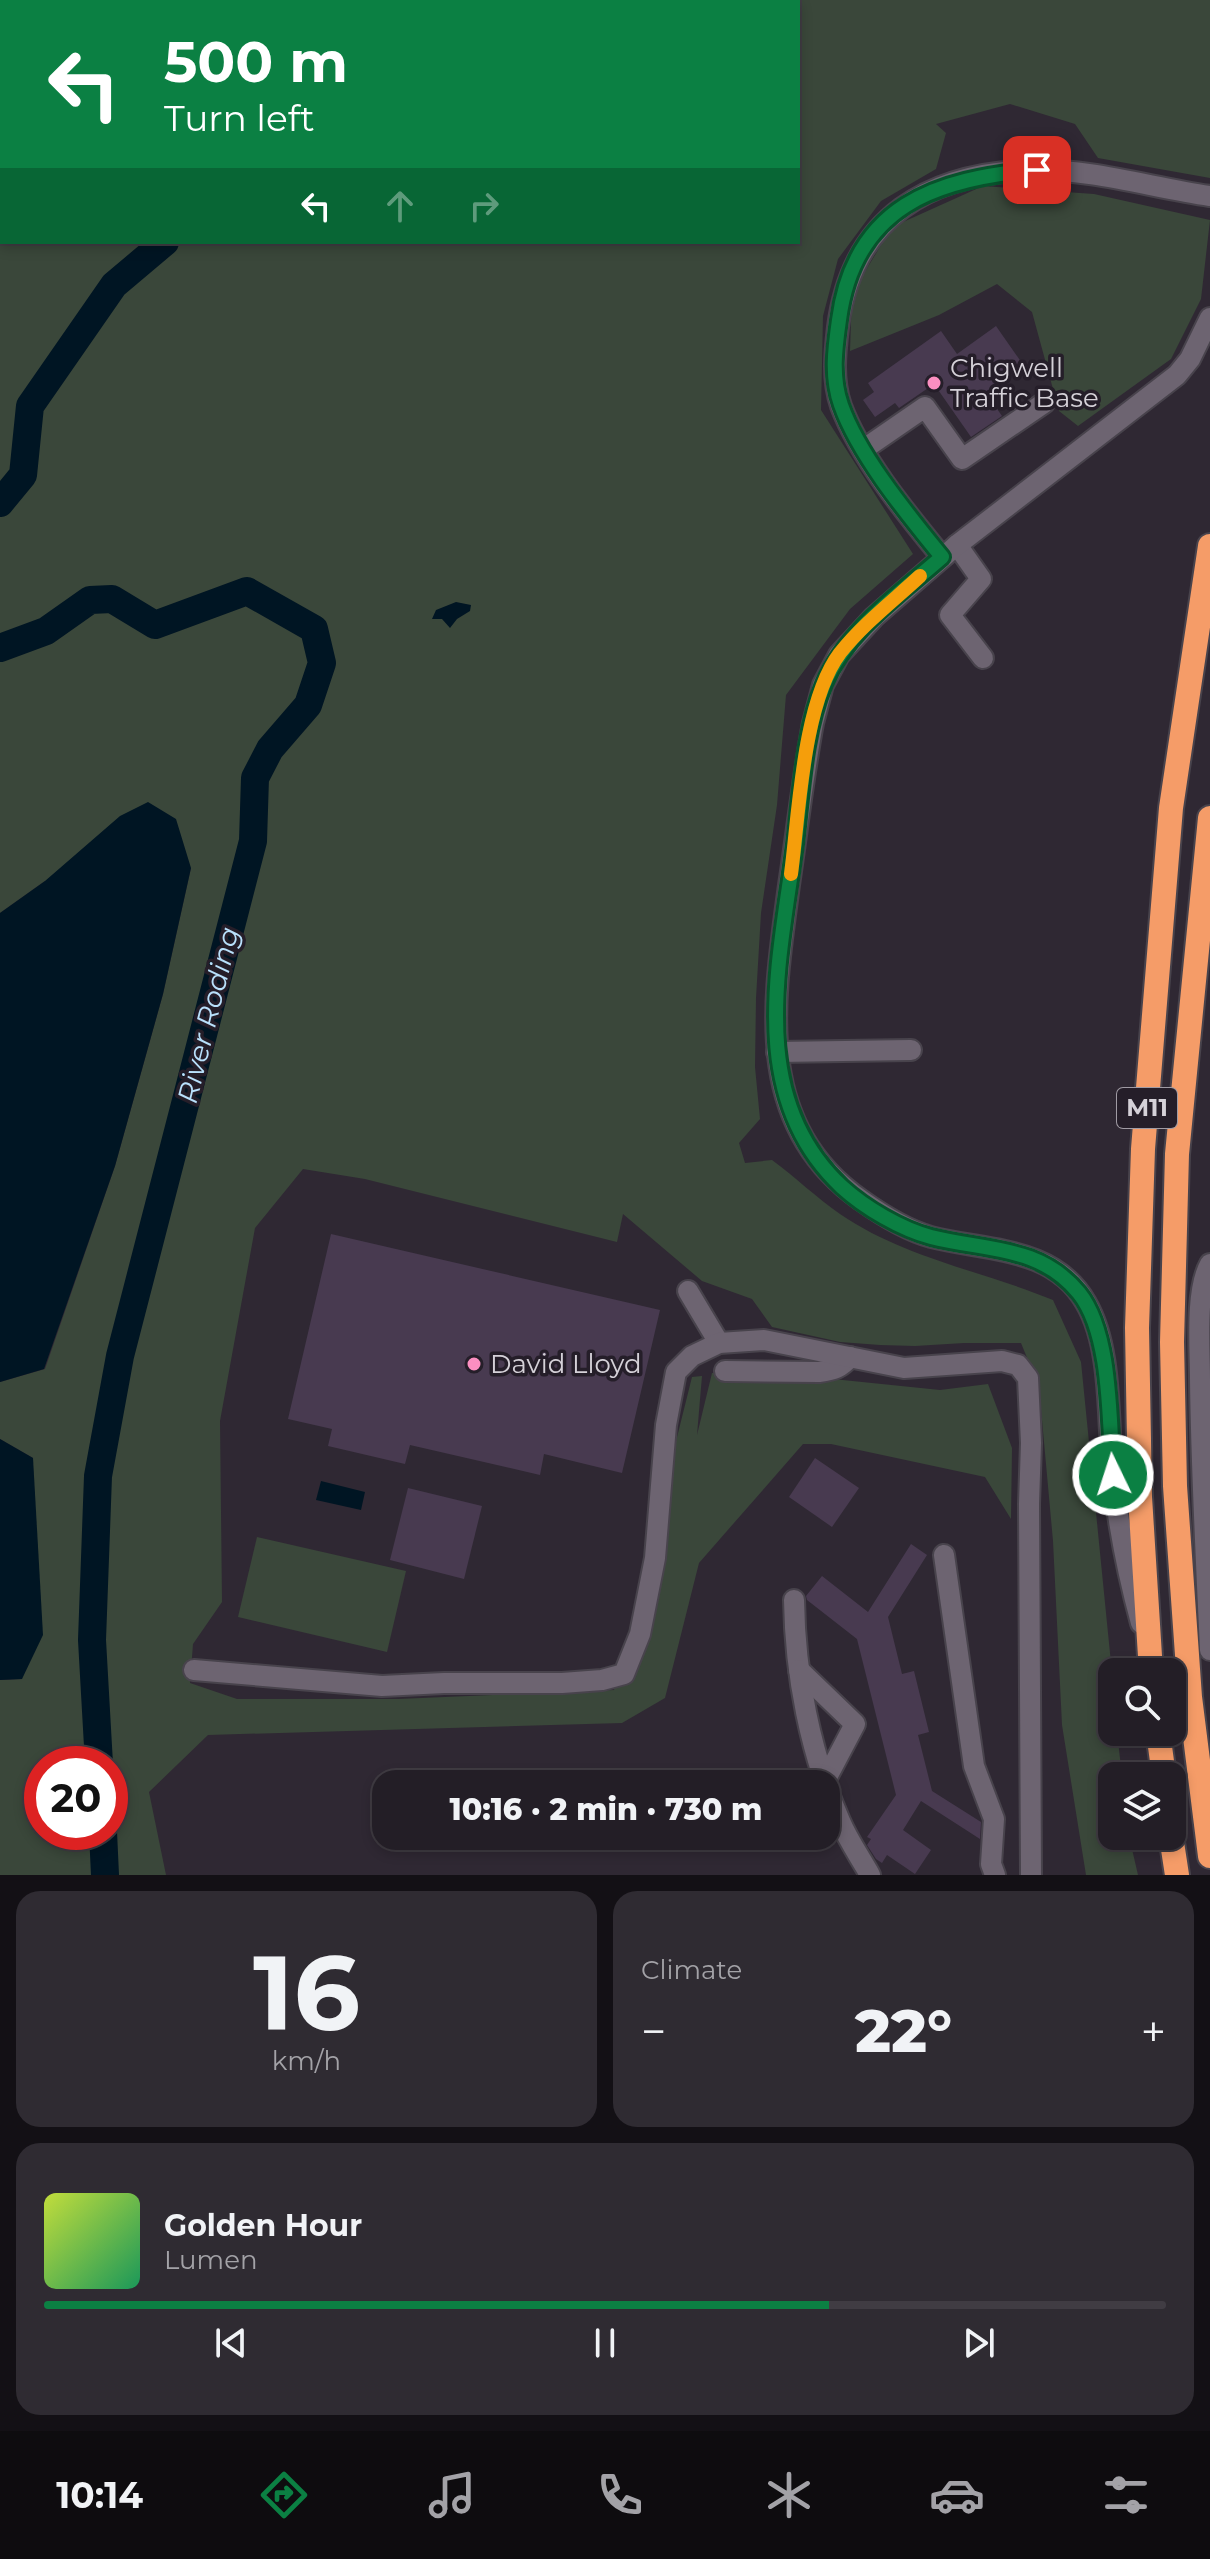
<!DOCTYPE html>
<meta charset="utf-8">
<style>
:root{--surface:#231e26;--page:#2f2b32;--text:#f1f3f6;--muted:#a3a2a7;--line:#403c43;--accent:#0b8043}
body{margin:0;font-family:Montserrat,sans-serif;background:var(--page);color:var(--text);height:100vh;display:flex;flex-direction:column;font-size:30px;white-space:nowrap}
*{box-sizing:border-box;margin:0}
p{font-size:26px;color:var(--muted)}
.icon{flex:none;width:44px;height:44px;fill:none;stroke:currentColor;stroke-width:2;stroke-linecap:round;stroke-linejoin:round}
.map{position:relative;height:1875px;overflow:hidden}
.panel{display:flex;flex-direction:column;gap:16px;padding:16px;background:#131015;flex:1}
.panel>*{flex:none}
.guide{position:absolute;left:0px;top:0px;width:800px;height:244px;box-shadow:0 4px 12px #0003,0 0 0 2px var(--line);background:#0b8043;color:#fff;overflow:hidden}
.tools{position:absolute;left:1098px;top:1658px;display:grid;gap:16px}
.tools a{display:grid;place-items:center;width:88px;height:88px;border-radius:16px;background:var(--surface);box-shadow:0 4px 12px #0003,0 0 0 2px var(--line);font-size:40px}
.speed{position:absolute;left:24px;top:1746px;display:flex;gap:16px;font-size:40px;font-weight:700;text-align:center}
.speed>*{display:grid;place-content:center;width:104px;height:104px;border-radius:50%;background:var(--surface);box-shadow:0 4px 12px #0003,0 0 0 2px var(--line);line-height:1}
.speed .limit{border:12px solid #d22;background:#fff;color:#111}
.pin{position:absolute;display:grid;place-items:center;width:68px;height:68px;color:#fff;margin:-34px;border-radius:16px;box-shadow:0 4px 12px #0006}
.me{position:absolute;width:88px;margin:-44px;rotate:356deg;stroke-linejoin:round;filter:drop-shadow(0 0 6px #0008)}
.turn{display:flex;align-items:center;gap:28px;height:168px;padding:0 32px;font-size:36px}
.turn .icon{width:104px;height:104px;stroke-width:2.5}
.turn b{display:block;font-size:56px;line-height:68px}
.lanes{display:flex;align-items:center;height:76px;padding:0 32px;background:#0003;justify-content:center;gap:40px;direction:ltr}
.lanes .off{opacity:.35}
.big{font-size:60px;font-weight:800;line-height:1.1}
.panel .widget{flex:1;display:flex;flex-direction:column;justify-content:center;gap:12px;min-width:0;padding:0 28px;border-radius:24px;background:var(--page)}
.panel .dial{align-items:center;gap:0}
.dial b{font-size:104px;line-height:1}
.song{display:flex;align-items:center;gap:24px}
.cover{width:96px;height:96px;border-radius:12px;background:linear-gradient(135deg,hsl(70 70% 55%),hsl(150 70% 35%))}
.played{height:8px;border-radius:4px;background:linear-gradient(90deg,var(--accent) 70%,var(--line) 70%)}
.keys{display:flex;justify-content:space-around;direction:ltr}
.heat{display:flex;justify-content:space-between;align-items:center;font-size:44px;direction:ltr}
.panel .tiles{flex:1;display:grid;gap:16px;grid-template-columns:1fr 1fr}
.widget:last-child{grid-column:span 2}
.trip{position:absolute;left:372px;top:1770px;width:468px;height:80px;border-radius:24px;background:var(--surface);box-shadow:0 4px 12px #0003,0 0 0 2px var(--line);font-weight:800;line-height:80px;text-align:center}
.menu{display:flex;height:128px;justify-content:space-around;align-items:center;background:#0e0c0f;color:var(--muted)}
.menu .icon{width:56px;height:56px}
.menu .current{color:var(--accent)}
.menu b{font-size:36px;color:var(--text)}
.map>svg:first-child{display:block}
.green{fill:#3a473a;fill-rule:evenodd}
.water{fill:#001523}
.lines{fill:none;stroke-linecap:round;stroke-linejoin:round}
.stream{stroke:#001523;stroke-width:5}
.river{stroke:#001523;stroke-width:28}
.building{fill:#483a50}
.minor-casing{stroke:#48434c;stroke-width:24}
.highway-casing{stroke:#48434c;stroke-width:28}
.minor{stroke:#6d6471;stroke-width:20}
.highway{stroke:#f59c68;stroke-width:24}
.route-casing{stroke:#07532c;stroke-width:20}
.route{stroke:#0b8043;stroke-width:14}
.slow{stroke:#f59e0b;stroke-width:14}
.poi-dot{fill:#fc8fc1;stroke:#251e29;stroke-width:3}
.labels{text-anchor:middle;stroke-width:7;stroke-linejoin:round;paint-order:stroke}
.shield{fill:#251e29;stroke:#a09ba4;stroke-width:2}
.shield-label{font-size:24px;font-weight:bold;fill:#d5d1d8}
.poi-label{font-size:26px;fill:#d5d1d8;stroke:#251e29;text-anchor:start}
.water-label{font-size:28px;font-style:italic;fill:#b9e1fc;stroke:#251e29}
</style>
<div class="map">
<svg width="1210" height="1875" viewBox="0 0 1210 1875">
<rect width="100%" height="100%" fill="#2f2833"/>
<g class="green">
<path d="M0,0l417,2h-415v240h796v-240l-379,-2h791v178l-112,-20 -23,-34 -65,-20 -74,20 10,9 -10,36 -55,32 -43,58 -15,57 -2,94 92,144 -63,55 -64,86 -9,110 -16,108 -5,85 -1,69 5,52 -21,24 6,20 27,-3c23,17 45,38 68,54 64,44 143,57 213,86l28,62 31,311v59h5l5,44h-10v60h17l9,39h-52l-24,-150 -9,-184 -14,-154 -18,-44h-57l-49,3 -35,-1 -40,-3 -68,-15 -20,-28 -50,-18 -79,-67 -6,28 -252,-63 -62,-10 -48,59 -35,193 2,181 -29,42 -3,39 47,16h161l216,-9 78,-313 10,-1 -5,59 15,-62 121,6 107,11 48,-6 24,64 -1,71 -26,-42 -154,-33h-28l-104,119 -34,135 -43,25 -414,12 -59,57 17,83h-166v-195l22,-1 11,-221 -33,-19v-57l45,-13 70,-203 48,-172 28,-126 -146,13 -45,32zM42,1764h68v68h-68z"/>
<path d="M983,186l111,8 116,26 -9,79 -30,60 -93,67 -19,-15 -27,-99 -35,-28 -58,31 -89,36 2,-58 40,-66z"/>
<path d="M257,1537l149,34 -19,81 -149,-35z"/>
</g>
<g class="water">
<path d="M456,602l15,3 -1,6 -13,8 -7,9 -8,-9h-10l4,-9z"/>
<path d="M148,802l28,17 15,49 -28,126 -48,172 -71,203 -44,13v-469l45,-32 75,-65z"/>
<path d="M0,1439l33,19 10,177 -21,44 -22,1z"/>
<path d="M321,1481l44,11 -4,18 -45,-10z"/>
</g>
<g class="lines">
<path class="stream" d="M445,0l5,2"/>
<g class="river">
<path d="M525,2v-2"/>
<path d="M0,503l23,-28 7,-69 84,-121 51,-43"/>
<path d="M0,648l46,-17 44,-31 22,-1 43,26 92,-34 67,38 8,34 -14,42 -38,44 -15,29 -2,63 -133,515 -22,120 -6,164 7,124"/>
<path d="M103,1832l2,43"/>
</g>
</g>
<g class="building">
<path d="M996,326l28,40 -38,27 16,23 -31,21 -37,-53 -35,24 -4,-5 -20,14 -12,-17 11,-8 -6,-9 73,-52 16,23z"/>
<path d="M331,1234l329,76 -38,163 -78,-19 -4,21 -130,-30 -5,19 -77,-18 4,-17 -44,-10z"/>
<path d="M815,1458l44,30 -27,39 -43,-30z"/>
<path d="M408,1488l74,18 -18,73 -74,-19z"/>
<path d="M911,1544l16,11 -39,62 14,57 12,-3 15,61 -11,3 14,56 49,31 -1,17 -59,-38 -18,29 28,20 -16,24 -28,-19 -5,8 -6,-4 -9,-14 4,-6 -4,-2 29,-42 -39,-156 -50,-39 -1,-4 16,-20 46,36z"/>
</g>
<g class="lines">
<defs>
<g id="minor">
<path d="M864,449l61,-42 37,52 82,-56"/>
<path d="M957,545l24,34 -31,36 33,43"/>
<path d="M942,557c-36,-44 -81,-98 -101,-151 -9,-26 -6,-53 -3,-79 14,-110 91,-155 197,-157 56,-1 119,18 175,26"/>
<path d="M777,1052l134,-2"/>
<path d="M1210,1264c-15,27 -10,84 -10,115 1,91 6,181 10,271"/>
<path d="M688,1291l31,52"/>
<path d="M725,1371l94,1c15,-2 22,-4 31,-15"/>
<path d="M944,1555l30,211 20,53 -3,45 4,11"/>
<path d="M794,1600c1,74 16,153 46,221 8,19 20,36 30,54"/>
<path d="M1141,1623c-13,-48 -23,-98 -28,-148 -6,-52 0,-126 -27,-172 -32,-57 -101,-52 -155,-66 -25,-7 -49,-22 -70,-37 -110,-77 -87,-201 -72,-315 8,-54 14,-108 24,-162l10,-38 16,-30 35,-38 83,-72 220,-170 13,-16 20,-41"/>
<path d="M194,1670l188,16 62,-3h118l40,-3 22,-6 16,-40 15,-76 11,-133 10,-53 16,-16 27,-13 45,-3 140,28 98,-7 16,4 10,13 3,65 -2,61 2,371"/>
<path d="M799,1670l56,54 -30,57"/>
</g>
<g id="highway">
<path d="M1210,818l-33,336 -5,188 3,144 15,211 20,159"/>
<path d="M1151,1672l-11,-175 -3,-169 6,-179 28,-341 39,-262"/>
<path d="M1158,1732l6,44"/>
<path d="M1171,1836l6,39"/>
</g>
</defs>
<use href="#minor" class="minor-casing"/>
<use href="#highway" class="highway-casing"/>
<use href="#minor" class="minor"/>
<use href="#highway" class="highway"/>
</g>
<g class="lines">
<defs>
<path id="route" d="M1037,170c-101,8 -183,36 -198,150 -4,28 -8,57 2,85 18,51 67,110 101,152 -42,37 -96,74 -118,127 -20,47 -23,110 -29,160 -15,116 -51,252 47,343 23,21 59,42 89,50 55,14 109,8 148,56 33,41 30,131 34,182"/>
</defs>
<use href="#route" class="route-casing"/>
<use href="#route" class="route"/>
<path class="slow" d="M791,874c8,-61 12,-172 49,-221 23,-29 53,-52 80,-77"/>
</g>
<g class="poi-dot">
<circle cx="934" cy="383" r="8"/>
<circle cx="474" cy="1364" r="8"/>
</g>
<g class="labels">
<rect class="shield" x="1117" y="1088" width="60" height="40" rx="6"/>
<g class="shield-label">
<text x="1147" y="1116">M11</text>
</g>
<g class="poi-label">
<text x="950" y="377">Chigwell<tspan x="950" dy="30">Traffic Base</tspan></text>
<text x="490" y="1373">David Lloyd</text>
</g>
<g class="water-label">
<text transform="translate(208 1015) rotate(-76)" y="10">River Roding</text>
</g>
</g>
</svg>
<div class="tools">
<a><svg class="icon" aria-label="search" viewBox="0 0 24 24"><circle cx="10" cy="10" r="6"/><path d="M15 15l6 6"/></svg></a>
<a><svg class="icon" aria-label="layers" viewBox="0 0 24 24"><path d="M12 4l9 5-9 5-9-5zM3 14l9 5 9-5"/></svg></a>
</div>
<div class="speed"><div class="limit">20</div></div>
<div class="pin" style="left:1037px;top:170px;background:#d93025"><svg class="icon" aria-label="arrive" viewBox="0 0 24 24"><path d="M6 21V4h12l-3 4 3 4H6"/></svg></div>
<svg class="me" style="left:1113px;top:1475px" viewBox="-20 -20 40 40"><circle r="17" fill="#0b8043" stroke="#fff" stroke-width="3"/><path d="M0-11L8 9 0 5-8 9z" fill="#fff"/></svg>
<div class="trip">10:16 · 2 min · 730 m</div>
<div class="guide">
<div class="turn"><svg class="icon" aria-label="left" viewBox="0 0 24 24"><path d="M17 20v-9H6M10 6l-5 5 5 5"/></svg><div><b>500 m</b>Turn left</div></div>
<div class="lanes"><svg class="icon" aria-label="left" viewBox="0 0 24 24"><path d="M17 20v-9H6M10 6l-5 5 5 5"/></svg><svg class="icon off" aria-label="ahead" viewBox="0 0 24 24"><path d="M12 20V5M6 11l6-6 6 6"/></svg><svg class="icon off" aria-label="right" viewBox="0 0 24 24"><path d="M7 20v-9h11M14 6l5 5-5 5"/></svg></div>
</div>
</div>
<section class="panel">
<div class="tiles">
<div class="widget dial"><b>16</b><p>km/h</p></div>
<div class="widget"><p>Climate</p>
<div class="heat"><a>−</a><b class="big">22°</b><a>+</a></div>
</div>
<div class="widget">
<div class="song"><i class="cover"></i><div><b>Golden Hour</b><p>Lumen</p></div></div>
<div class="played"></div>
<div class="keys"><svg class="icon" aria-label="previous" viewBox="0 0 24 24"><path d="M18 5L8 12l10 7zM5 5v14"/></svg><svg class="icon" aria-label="pause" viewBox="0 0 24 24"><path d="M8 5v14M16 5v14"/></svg><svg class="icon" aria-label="next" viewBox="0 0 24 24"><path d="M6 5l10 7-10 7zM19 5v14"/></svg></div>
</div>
</div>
</section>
<nav class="menu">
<b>10:14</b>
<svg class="icon current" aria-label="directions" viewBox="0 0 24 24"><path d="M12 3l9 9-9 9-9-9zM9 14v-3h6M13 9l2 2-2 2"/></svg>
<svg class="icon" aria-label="music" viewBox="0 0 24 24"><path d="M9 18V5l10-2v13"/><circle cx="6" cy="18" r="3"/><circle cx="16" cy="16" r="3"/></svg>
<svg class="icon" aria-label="phone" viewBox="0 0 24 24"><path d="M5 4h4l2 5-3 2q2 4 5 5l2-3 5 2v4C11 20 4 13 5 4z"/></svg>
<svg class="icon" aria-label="climate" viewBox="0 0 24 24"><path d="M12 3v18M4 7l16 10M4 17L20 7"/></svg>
<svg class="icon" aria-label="car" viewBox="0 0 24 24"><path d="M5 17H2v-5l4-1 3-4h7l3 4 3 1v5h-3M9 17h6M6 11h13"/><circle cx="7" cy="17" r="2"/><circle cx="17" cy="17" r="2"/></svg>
<svg class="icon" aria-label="filters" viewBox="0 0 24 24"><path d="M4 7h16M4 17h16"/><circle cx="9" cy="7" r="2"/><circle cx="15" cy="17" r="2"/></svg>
</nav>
